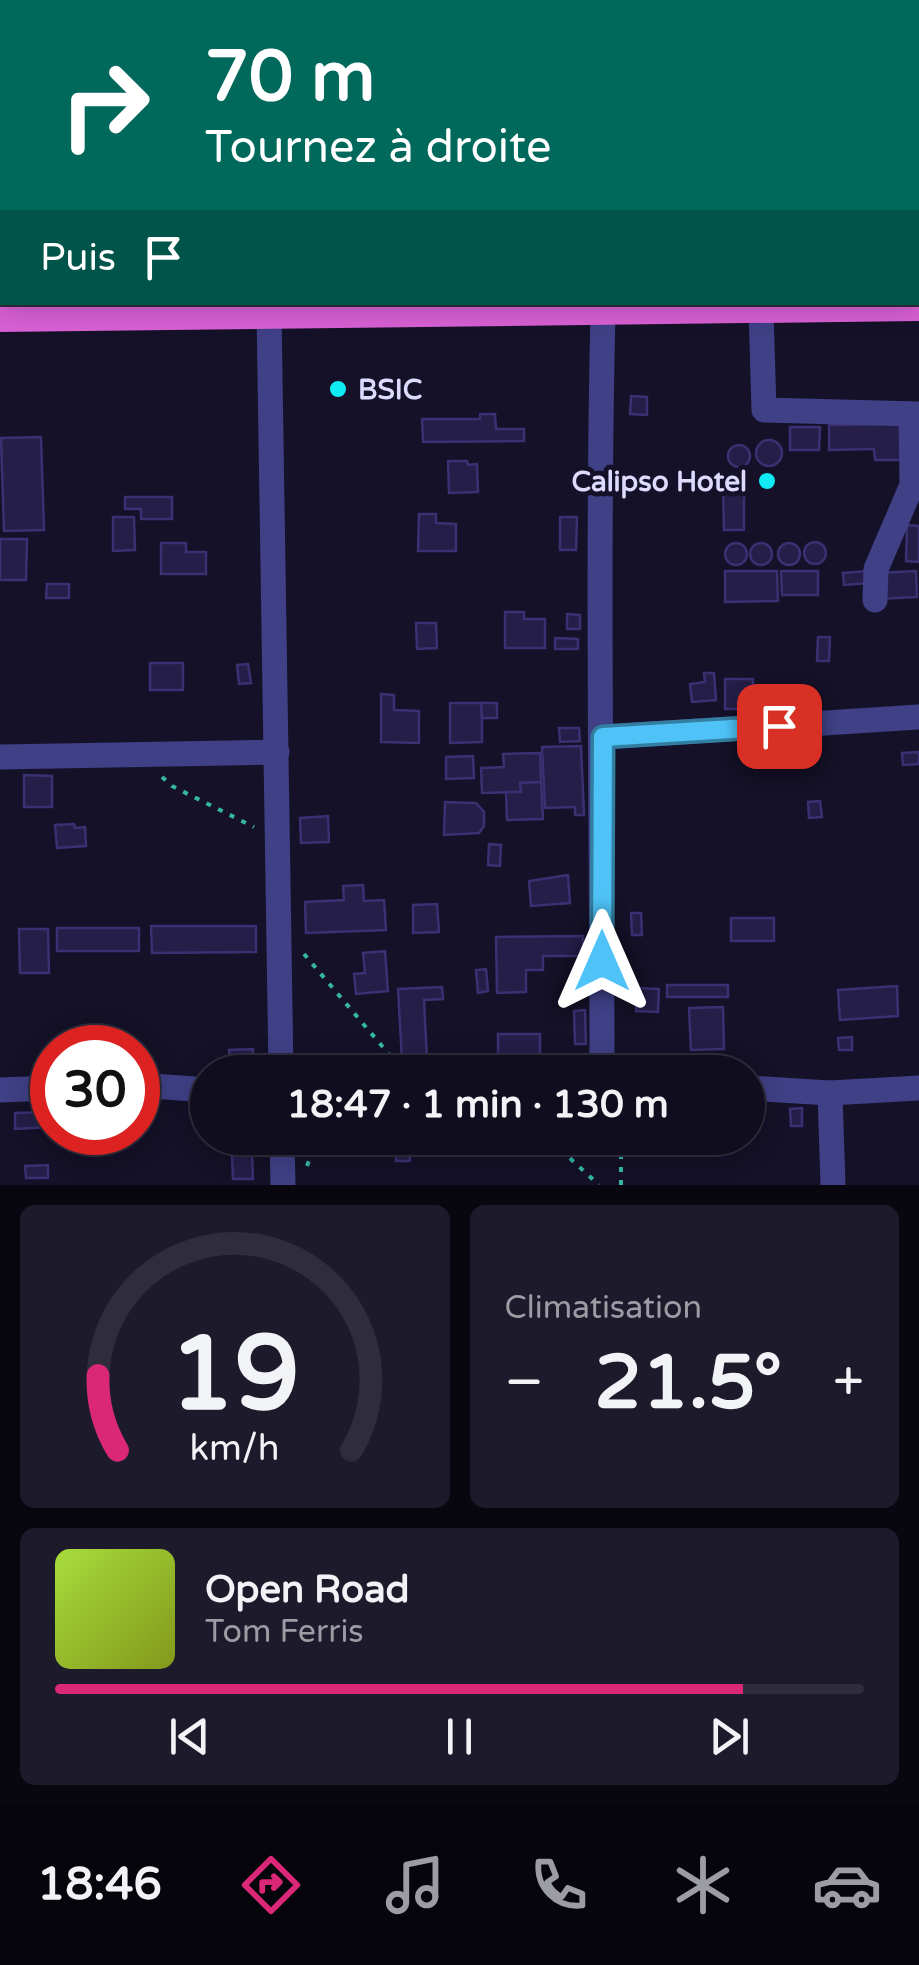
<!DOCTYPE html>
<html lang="fr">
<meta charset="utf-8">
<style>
:root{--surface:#0f0d1e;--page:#1d1b2b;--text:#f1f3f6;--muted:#9b9ca4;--line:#2f2d3c;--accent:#db2777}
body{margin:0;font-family:"Varela Round",sans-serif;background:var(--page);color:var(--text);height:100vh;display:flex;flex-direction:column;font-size:38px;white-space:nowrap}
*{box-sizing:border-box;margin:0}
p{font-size:32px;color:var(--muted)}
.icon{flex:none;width:55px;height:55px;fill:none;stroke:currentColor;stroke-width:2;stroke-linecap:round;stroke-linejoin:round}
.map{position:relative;height:1185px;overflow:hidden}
.side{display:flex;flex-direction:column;gap:20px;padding:20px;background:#080710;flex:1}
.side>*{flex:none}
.guide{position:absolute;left:0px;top:0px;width:920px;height:305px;box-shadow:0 5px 25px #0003,0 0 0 2px var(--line);background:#00695c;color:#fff;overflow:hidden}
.speed{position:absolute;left:30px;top:1025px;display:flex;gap:20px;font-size:50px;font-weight:700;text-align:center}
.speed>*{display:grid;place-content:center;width:130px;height:130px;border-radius:50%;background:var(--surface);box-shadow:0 5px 25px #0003,0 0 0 2px var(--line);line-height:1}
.speed .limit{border:15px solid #d22;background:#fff;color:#111}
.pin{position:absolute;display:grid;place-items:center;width:85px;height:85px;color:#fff;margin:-42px;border-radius:20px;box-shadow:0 5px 15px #0006}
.me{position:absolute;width:110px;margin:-55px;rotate:0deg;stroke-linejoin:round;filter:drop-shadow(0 0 8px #0008)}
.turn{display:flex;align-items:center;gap:35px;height:210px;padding:0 40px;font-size:45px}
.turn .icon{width:130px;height:130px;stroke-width:2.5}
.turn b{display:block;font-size:70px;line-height:85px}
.then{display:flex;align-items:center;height:95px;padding:0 40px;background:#0003;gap:20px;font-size:38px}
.big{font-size:75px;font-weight:700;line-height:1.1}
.side .card{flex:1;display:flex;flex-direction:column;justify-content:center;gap:15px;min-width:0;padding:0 35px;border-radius:15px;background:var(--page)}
.side .dial{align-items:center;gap:0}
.dial svg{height:260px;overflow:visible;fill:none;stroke:var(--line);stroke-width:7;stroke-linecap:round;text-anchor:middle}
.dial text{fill:var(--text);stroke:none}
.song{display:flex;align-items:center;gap:30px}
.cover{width:120px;height:120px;border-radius:15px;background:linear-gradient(135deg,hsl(80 70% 55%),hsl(70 70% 35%))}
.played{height:10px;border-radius:5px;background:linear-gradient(90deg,var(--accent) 85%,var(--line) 85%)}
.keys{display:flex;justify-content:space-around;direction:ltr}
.heat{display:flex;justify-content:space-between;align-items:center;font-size:55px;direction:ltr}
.side .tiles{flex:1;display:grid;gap:20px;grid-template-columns:1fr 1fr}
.card:last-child{grid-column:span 2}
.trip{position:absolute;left:190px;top:1055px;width:575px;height:100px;border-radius:50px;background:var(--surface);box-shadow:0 5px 25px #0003,0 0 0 2px var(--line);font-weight:700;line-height:100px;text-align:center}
.menu{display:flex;height:160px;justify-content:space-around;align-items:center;background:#06050c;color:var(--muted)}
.menu .icon{width:70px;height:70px}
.menu .current{color:var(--accent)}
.menu b{font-size:45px;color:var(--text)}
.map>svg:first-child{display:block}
.building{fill:#241e48;stroke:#3a3173;stroke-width:2.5}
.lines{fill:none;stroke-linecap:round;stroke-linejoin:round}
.path{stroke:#36b6a6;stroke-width:4;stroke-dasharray:5 8;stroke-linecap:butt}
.minor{stroke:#3f4085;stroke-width:25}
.trunk{stroke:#d860d4;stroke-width:28}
.route-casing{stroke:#337fa1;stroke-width:25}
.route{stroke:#4fc3f7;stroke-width:18}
.poi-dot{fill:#0febf4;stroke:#141128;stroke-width:4}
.labels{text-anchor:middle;stroke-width:10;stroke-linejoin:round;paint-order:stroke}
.poi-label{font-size:28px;font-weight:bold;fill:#dcdafd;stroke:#141128;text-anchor:start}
</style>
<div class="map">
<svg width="919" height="1185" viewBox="0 0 919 1185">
<rect width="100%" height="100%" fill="#141128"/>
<g class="building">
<path d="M631,396l16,1v18l-17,-1z"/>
<path d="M480,414h15l1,15h28v12l-101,1 -1,-23h58z"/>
<path d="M901,424l1,36h-27l-1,-11 -45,1v-25z"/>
<path d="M790,427h30l-1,23h-29z"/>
<path d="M41,437l3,93 -40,1 -3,-93z"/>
<circle cx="769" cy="453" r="13"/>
<circle cx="739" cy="456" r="11"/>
<path d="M448,461h19l1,4 9,-1 1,28 -29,1z"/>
<path d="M723,488h21v42h-20z"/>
<path d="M125,497h47v22h-31v-10h-16z"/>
<path d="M419,514h17v9l20,1v27h-38z"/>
<path d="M113,517h21l1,33 -22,1z"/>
<path d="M560,517h17l-1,33h-16z"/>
<path d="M907,525l12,1v36l-13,-1z"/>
<path d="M0,539h27l-1,41h-26z"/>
<circle cx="815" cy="553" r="11"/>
<circle cx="736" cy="554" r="11"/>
<circle cx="761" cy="554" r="11"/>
<path d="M161,543h25v9h20v22h-45z"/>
<circle cx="789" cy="554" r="11"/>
<path d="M725,571h52l1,30 -53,1z"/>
<path d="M781,571h37v24h-36z"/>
<path d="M867,571l1,12 -24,2 -1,-12z"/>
<path d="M916,571l1,26 -39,2 -1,-26z"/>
<path d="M47,584h22v14h-23z"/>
<path d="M505,612h19v7h21v29h-40z"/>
<path d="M567,614l13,1v14h-13z"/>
<path d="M416,623h20l1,25 -20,1z"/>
<path d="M818,637h12l-1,24h-12z"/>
<path d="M555,638l23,1v10h-23z"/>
<rect x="150" y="663" width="33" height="27"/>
<path d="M248,664l3,19 -12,1 -2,-19z"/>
<path d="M704,673h10l2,27 -24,2 -2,-18 15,-2z"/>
<rect x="725" y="679" width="28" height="30"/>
<path d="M381,694l13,1v15l25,1v32l-38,-1z"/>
<path d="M450,703h32v39l-32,1z"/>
<path d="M481,703h16v15h-15z"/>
<path d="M559,728h20l1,13 -20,1z"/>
<path d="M581,746l3,69h-9v-8l-30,1 -3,-61z"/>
<path d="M919,752v12l-16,1 -1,-12z"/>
<path d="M540,753l1,29 -21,1 1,9 -39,1 -1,-25 23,-1 -1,-13z"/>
<path d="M473,756l1,22 -28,1v-22z"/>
<path d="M24,775l28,1v31h-28z"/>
<path d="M541,782l2,37 -36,1 -1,-28h15l-1,-9z"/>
<path d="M820,801l2,16 -13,1 -1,-16z"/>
<path d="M445,802l31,1 8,9v14l-5,7 -35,2z"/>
<path d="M328,816l1,26 -28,1 -1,-25z"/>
<path d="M74,824l1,4 10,-1 1,19 -29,2 -2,-23z"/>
<path d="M489,844l12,1 -1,21 -12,-1z"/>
<path d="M568,875l2,28 -39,3 -2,-25z"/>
<path d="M363,885l1,16 20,-1 2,30 -80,3 -1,-31 39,-2 -1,-14z"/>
<path d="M437,904l2,28 -26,1v-28z"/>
<path d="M631,913h10l1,22h-10z"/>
<rect x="731" y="918" width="43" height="23"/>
<path d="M151,926h105v26l-104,1z"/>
<rect x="57" y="928" width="82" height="23"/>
<path d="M19,929h29l1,44h-29z"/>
<path d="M583,936v20h-40v14h-17v22l-29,1 -1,-56z"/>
<path d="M385,951l3,40 -32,3 -2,-20 11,-1 -2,-20z"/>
<path d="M486,969l2,22 -10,2 -2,-23z"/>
<rect x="667" y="985" width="61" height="12"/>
<path d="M897,986l1,30 -58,4 -2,-30z"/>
<path d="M442,987l1,12 -19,1 3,59 -25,1 -4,-71z"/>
<path d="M637,988l22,1 -1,23 -22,-1z"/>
<path d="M723,1007l1,42 -33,1 -2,-42z"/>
<path d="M585,1010l1,34h-11l-1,-33z"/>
<rect x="498" y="1034" width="42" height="24"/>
<path d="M852,1037v13h-13l-1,-12z"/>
<path d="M253,1049v11h-23l-1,-10z"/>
<path d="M802,1108v18h-11l-1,-17z"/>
<path d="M48,1112l1,15 -34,2v-16z"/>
<path d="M379,1138h45l1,16 -15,1v6h-14v-6l-16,1z"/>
<path d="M252,1155l1,24h-20l-1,-23z"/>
<path d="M48,1165v13h-22l-1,-12z"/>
</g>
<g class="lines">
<g class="path">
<path d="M162,777l10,9 82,41"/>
<path d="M304,954l100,118"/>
<path d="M537,1138l25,13 37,34"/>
<path d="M307,1166l10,-28"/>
<path d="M621,1185v-47"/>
</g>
<g class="minor">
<path d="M511,0v2"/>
<path d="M830,2l1,-2"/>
<path d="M761,310l3,100 155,4"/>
<path d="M269,313l12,759"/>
<path d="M875,600l1,-31 36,-84 -1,-71"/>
<path d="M603,737l316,-20"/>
<path d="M0,757l277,-5"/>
<path d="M602,1072c0,-253 -5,-507 1,-760"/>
<path d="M138,1085l70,5"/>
<path d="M748,1088l82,5 89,-5"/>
<path d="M0,1090l52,-2"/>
<path d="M830,1093l3,92"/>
<path d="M282,1138l1,47"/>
</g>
<path class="trunk" d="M0,318l919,-11"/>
</g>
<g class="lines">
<defs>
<path id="route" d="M602,961l1,-224 176,-11"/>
</defs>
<use href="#route" class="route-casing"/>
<use href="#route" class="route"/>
</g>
<g class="poi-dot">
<circle cx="338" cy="389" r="10"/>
<circle cx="767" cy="481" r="10"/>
</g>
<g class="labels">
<g class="poi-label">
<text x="358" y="399">BSIC</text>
<text x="747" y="491" text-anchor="end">Calipso Hotel</text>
</g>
</g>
</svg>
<div class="speed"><div class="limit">30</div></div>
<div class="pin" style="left:779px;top:726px;background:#d93025"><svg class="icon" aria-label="arrive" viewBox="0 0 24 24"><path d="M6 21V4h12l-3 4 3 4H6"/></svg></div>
<svg class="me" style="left:602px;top:961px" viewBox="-20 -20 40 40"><path d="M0-17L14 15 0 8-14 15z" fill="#4fc3f7" stroke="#fff" stroke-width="4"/></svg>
<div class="trip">18:47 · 1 min · 130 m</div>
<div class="guide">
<div class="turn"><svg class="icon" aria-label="right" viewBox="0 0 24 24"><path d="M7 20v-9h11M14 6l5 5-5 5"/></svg><div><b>70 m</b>Tournez à droite</div></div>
<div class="then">Puis<svg class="icon" aria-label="arrive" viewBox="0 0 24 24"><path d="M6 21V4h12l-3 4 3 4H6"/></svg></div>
</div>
</div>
<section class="side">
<div class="tiles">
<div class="card dial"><svg viewBox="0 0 100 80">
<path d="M14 69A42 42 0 1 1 86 69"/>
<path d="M14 69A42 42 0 0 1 8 46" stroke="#db2777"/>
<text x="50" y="56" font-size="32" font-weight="700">19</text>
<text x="50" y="72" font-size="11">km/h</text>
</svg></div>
<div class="card"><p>Climatisation</p>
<div class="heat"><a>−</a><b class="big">21.5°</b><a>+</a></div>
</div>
<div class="card">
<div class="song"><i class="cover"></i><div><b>Open Road</b><p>Tom Ferris</p></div></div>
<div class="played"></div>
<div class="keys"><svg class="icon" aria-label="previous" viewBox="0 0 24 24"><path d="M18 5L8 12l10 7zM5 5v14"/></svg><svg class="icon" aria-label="pause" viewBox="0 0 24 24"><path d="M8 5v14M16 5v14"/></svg><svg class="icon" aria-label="next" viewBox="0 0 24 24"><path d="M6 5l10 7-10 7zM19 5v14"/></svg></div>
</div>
</div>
</section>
<nav class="menu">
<b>18:46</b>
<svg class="icon current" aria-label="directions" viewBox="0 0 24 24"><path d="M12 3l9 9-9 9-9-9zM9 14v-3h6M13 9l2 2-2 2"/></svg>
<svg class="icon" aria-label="music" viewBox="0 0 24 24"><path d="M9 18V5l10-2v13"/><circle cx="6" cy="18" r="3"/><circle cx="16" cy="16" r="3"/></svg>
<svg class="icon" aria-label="phone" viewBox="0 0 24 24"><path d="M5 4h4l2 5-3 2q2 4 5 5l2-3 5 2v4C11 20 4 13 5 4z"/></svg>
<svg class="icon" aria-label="climate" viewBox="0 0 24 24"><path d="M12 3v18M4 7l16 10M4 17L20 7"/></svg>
<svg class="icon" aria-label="car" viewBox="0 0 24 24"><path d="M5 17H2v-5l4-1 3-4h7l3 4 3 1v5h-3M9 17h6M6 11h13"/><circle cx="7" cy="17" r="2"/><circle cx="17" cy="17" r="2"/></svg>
</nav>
